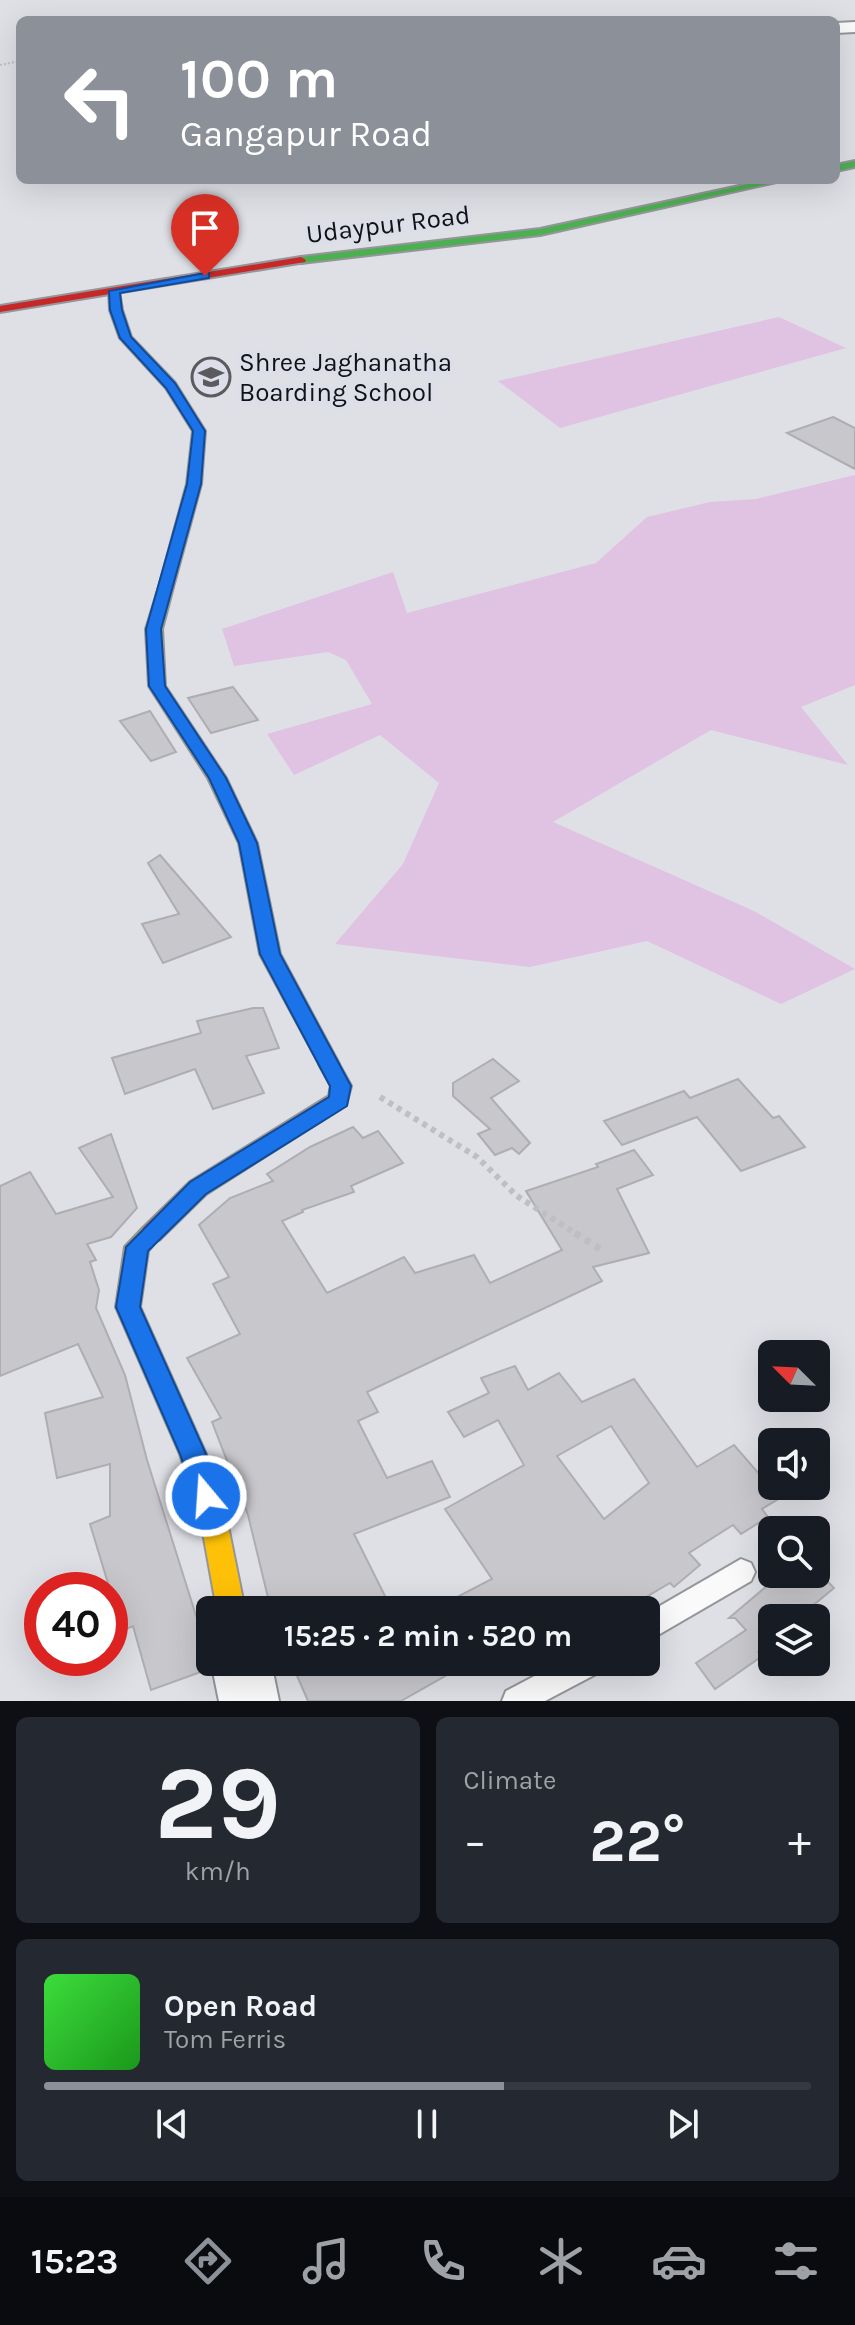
<!DOCTYPE html>
<meta charset="utf-8">
<style>
:root{--surface:#171b24;--page:#242831;--text:#f1f3f6;--muted:#9ea1a6;--line:#363941;--accent:#8c9099}
body{margin:0;font-family:Karla,sans-serif;background:var(--page);color:var(--text);height:100vh;display:flex;flex-direction:column;font-size:30px;white-space:nowrap}
*{box-sizing:border-box;margin:0}
p{font-size:26px;color:var(--muted)}
.icon{flex:none;width:44px;height:44px;fill:none;stroke:currentColor;stroke-width:2;stroke-linecap:round;stroke-linejoin:round}
.map{position:relative;height:1701px;overflow:hidden}
.sheet{display:flex;flex-direction:column;gap:16px;padding:16px;background:#0d0f14;flex:1}
.sheet>*{flex:none}
.top-card{position:absolute;left:16px;top:16px;width:824px;height:168px;border-radius:12px;box-shadow:0 8px 32px #0002;background:#8c9099;color:#fff;overflow:hidden}
.needle{width:52px;rotate:294deg}
.controls{position:absolute;left:758px;top:1340px;display:grid;gap:16px}
.controls a{display:grid;place-items:center;width:72px;height:72px;border-radius:12px;background:var(--surface);box-shadow:0 8px 32px #0002;font-size:40px}
.speed{position:absolute;left:24px;top:1572px;display:flex;gap:16px;font-size:40px;font-weight:700;text-align:center}
.speed>*{display:grid;place-content:center;width:104px;height:104px;border-radius:50%;background:var(--surface);box-shadow:0 8px 32px #0002;line-height:1}
.speed .limit{border:12px solid #d22;background:#fff;color:#111}
.pin{position:absolute;display:grid;place-items:center;width:68px;height:68px;color:#fff;margin:-82px -34px;border-radius:50% 50% 50% 0;rotate:-45deg;box-shadow:0 0 8px #0007}
.pin .icon{rotate:45deg}
.me{position:absolute;width:88px;margin:-44px;rotate:342deg;stroke-linejoin:round;filter:drop-shadow(0 0 6px #0008)}
.turn{display:flex;align-items:center;gap:28px;height:168px;padding:0 32px;font-size:36px}
.turn .icon{width:104px;height:104px;stroke-width:2.5}
.turn b{display:block;font-size:56px;line-height:68px}
.big{font-size:60px;font-weight:700;line-height:1.1}
.sheet .widget{flex:1;display:flex;flex-direction:column;justify-content:center;gap:12px;min-width:0;padding:0 28px;border-radius:12px;background:var(--page)}
.sheet .dial{align-items:center;gap:0}
.dial b{font-size:104px;line-height:1}
.song{display:flex;align-items:center;gap:24px}
.cover{width:96px;height:96px;border-radius:12px;background:linear-gradient(135deg,hsl(120 70% 55%),hsl(120 70% 35%))}
.played{height:8px;border-radius:4px;background:linear-gradient(90deg,var(--accent) 60%,var(--line) 60%)}
.keys{display:flex;justify-content:space-around;direction:ltr}
.heat{display:flex;justify-content:space-between;align-items:center;font-size:44px;direction:ltr}
.sheet .tiles{flex:1;display:grid;gap:16px;grid-template-columns:1fr 1fr}
.widget:last-child{grid-column:span 2}
.trip{position:absolute;left:196px;top:1596px;width:464px;height:80px;border-radius:12px;background:var(--surface);box-shadow:0 8px 32px #0002;font-weight:700;line-height:80px;text-align:center}
.tabs{display:flex;height:128px;justify-content:space-around;align-items:center;background:#090b0e;color:var(--muted)}
.tabs .icon{width:56px;height:56px}
.tabs .current{color:var(--accent)}
.tabs b{font-size:36px;color:var(--text)}
.map>svg:first-child{display:block}
.green{fill:#e0c2e3}
.building{fill:#c7c7cc;stroke:#aeaeb2;stroke-width:2;fill-rule:evenodd}
.lines{fill:none;stroke-linecap:round;stroke-linejoin:round}
.lane-casing{stroke:#95969a;stroke-width:4}
.street-casing{stroke:#95969a;stroke-width:4}
.fast-casing{stroke:#95969a;stroke-width:4}
.slow-casing{stroke:#95969a;stroke-width:4}
.jam-casing{stroke:#95969a;stroke-width:4}
.path-far2{stroke:#bebfc1;stroke-width:2;stroke-dasharray:2 2;stroke-linecap:butt}
.path-far1{stroke:#bebfc1;stroke-width:6;stroke-dasharray:5 5;stroke-linecap:butt}
.path{stroke:#bebfc1;stroke-width:7;stroke-dasharray:6 6;stroke-linecap:butt}
.lane{fill:#fafafb;fill-rule:evenodd}
.street{fill:#fafafb;fill-rule:evenodd}
.fast{fill:#4caf50;fill-rule:evenodd}
.slow{fill:#ffc107;fill-rule:evenodd}
.jam{fill:#c62828;fill-rule:evenodd}
.route{fill:#1a73e8;stroke:#114b97;stroke-width:2}
.labels{text-anchor:middle;stroke-width:8;stroke-linejoin:round;paint-order:stroke}
.far-street-label{font-size:26px;fill:#121216;stroke:#dcdfe9}
.far-poi-label{font-size:26px;fill:#121216;stroke:#dcdfe9;text-anchor:start}
</style>
<div class="map">
<svg width="855" height="1701" viewBox="0 0 855 1701">
<rect width="100%" height="100%" fill="#dfe0e6"/>
<g class="green">
<path d="M779,317l67,31 -286,80 -62,-47z"/>
<path d="M855,475v210l-54,22 47,58 -137,-35 -158,92 201,89 101,58 -74,35 -134,-63 -117,26 -195,-23 68,-80 36,-81 -59,-48 -86,40 -27,-41 105,-30 -26,-44 -18,-8 -94,14 -12,-37 171,-57 14,41 189,-50 51,-46 63,-15 46,-3z"/>
</g>
<g class="building">
<path d="M833,417l22,11v41l-68,-36z"/>
<path d="M233,687l25,33 -47,13 -23,-35z"/>
<path d="M150,711l26,41 -25,9 -31,-40z"/>
<path d="M160,855l71,82 -68,26 -21,-39 37,-10 -31,-51z"/>
<path d="M253,1008h10l16,40 -33,8 18,37 -51,16 -18,-40 -70,25 -13,-36 89,-25 -4,-12z"/>
<path d="M493,1059l26,22 -28,17 39,45 -11,11 -7,-6 -17,7 -17,-21 12,-5 -37,-33v-13z"/>
<path d="M738,1079l35,39 6,-2 26,31 -64,24 -44,-54 -75,28 -18,-24 80,-30 6,7z"/>
<path d="M353,1127l10,11 15,-7 25,32 -52,23 3,6 -52,18 1,2 -21,9 45,72 77,-36 11,16 59,-18 16,28 72,-33 -36,-59 72,-24 -2,-3 38,-14 19,25 -36,14 32,64 -56,14 9,14 -235,111 11,20 -20,9 29,57 45,-17 18,36 -96,37 38,76h-121l-23,-95 -36,-93 9,-4 -34,-60 53,-24 -27,-50 16,-7 -30,-52 31,-27 43,-17 -6,-7 43,-27z"/>
<path d="M111,1134l26,74 -26,29 -24,7 9,16 -6,2 9,28 -3,18 29,67 22,85 63,200 -1,9 -58,21 -18,-64 -23,10v-46l-20,-66 20,-8v-52l-53,14 -12,-65 58,-16 -25,-53 -78,32v-190l30,-14 26,42 57,-17 -34,-49z"/>
<path d="M515,1366l13,24 31,-17 23,29 52,-23 63,88 37,-22 46,53 -18,11 6,8 -27,17 -8,-9 -44,28 11,12 -26,22 -4,-4 -46,27h-88l-6,-10 -19,10h-79l60,-31 -47,-70 79,-44 -26,-45 -34,17 -16,-25 41,-19 -8,-15zM611,1426l38,57 -45,36 -47,-63z"/>
<path d="M781,1574h39l14,14 -36,30h-26v38l-8,-8 -6,4 4,4 -47,33 -19,-26 50,-33 -11,-12h-6z"/>
<path d="M291,1662h179l-69,39h-93z"/>
</g>
<g class="lines">
<defs>
<g id="lane">
<path d="M741,1559l10,4 4,9 -4,9 -105,61v-28z"/>
<path d="M561,1662h43l-4,10 -55,29h-43l4,-10z"/>
</g>
<g id="street">
<path d="M855,22v10l-19,1v-10z"/>
<path d="M211,1662h60l8,39h-60z"/>
</g>
<g id="fast">
<path d="M855,161v6l-19,4v-6z"/>
<path d="M767,180h18l-245,55 -239,28 -5,-3 5,-3 239,-28z"/>
<path d="M166,583l7,4 -11,42 3,57 61,92 31,65 23,111 59,110 -3,5h-14l-62,-115 -21,-111 -31,-65 -59,-92 -3,-57 13,-42z"/>
</g>
<g id="slow">
<path d="M114,288l5,3 3,19 9,27 44,46 30,48 -4,53 -28,103 -7,4 -7,-4 28,-103 6,-53 -27,-43 -46,-50 -10,-28 -1,-19z"/>
<path d="M151,1225l8,3 3,6 -14,17 -8,56 66,147 20,62 19,94h-28l-17,-94 -20,-62 -64,-147 9,-60 18,-19z"/>
</g>
<g id="jam">
<path d="M301,257l5,3 -1,2 -305,50v-6z"/>
<path d="M329,1057l7,2 15,27 -5,19 -140,89 -47,46 -8,3 -8,-3 -3,-6 3,-6 47,-46 139,-86 2,-10 -12,-22 3,-5z"/>
</g>
</defs>
<use href="#lane" class="lane-casing"/>
<use href="#street" class="street-casing"/>
<use href="#fast" class="fast-casing"/>
<use href="#slow" class="slow-casing"/>
<use href="#jam" class="jam-casing"/>
<path class="path-far2" d="M0,65l20,-4"/>
<path class="path-far1" d="M380,1097l97,60 40,39 61,39"/>
<path class="path" d="M575,1233l25,16"/>
<use href="#lane" class="lane"/>
<use href="#street" class="street"/>
<use href="#fast" class="fast"/>
<use href="#slow" class="slow"/>
<use href="#jam" class="jam"/>
</g>
<path class="route" d="M205,273h4v5l-89,15 2,17 9,27 44,46 30,48 -4,53 -40,145 4,57 61,92 31,65 23,111 71,132 -4,20 -141,88 -58,57 -8,56 66,147 14,42 -4,8 -10,4 -9,-4 -17,-50 -64,-147 10,-60 64,-65 139,-85 1,-11 -70,-132 -21,-111 -30,-65 -60,-92 -3,-57 41,-145 6,-53 -27,-43 -46,-50 -10,-28 -1,-19z"/>
<defs>
<symbol id="school-ring" viewBox="-11 -11 22 22"><circle r="9.5" fill="#dcdfe9" stroke="#5a5a5f" stroke-width="1.5"/><path d="M0-5L7-2L0 1L-7-2ZM-4 1L0 2.5L4 1V4Q0 6-4 4Z" fill="#5a5a5f"/></symbol>
</defs>
<g fill-rule="evenodd">
<use href="#school-ring" x="189" y="355" width="44" height="44"/>
</g>
<g class="labels">
<g class="far-street-label">
<text transform="translate(388 224) rotate(-7)" y="9">Udaypur Road</text>
</g>
<g class="far-poi-label">
<text x="239" y="371">Shree Jaghanatha<tspan x="239" dy="30">Boarding School</tspan></text>
</g>
</g>
</svg>
<div class="controls">
<a><svg class="needle" viewBox="-14 -14 28 28"><path d="M0-13l5 13h-10z" fill="#e53935"/><path d="M0 13l5-13h-10z" fill="#9ea1a6"/></svg></a>
<a><svg class="icon" aria-label="sound" viewBox="0 0 24 24"><path d="M4 9h4l5-4v14l-5-4H4zM17 9q2 3 0 6"/></svg></a>
<a><svg class="icon" aria-label="search" viewBox="0 0 24 24"><circle cx="10" cy="10" r="6"/><path d="M15 15l6 6"/></svg></a>
<a><svg class="icon" aria-label="layers" viewBox="0 0 24 24"><path d="M12 4l9 5-9 5-9-5zM3 14l9 5 9-5"/></svg></a>
</div>
<div class="speed"><div class="limit">40</div></div>
<div class="pin" style="left:205px;top:276px;background:#d93025"><svg class="icon" aria-label="arrive" viewBox="0 0 24 24"><path d="M6 21V4h12l-3 4 3 4H6"/></svg></div>
<svg class="me" style="left:206px;top:1496px" viewBox="-20 -20 40 40"><circle r="17" fill="#1a73e8" stroke="#fff" stroke-width="3"/><path d="M0-11L8 9 0 5-8 9z" fill="#fff"/></svg>
<div class="trip">15:25 · 2 min · 520 m</div>
<div class="top-card">
<div class="turn"><svg class="icon" aria-label="left" viewBox="0 0 24 24"><path d="M17 20v-9H6M10 6l-5 5 5 5"/></svg><div><b>100 m</b>Gangapur Road</div></div>
</div>
</div>
<section class="sheet">
<div class="tiles">
<div class="widget dial"><b>29</b><p>km/h</p></div>
<div class="widget"><p>Climate</p>
<div class="heat"><a>−</a><b class="big">22°</b><a>+</a></div>
</div>
<div class="widget">
<div class="song"><i class="cover"></i><div><b>Open Road</b><p>Tom Ferris</p></div></div>
<div class="played"></div>
<div class="keys"><svg class="icon" aria-label="previous" viewBox="0 0 24 24"><path d="M18 5L8 12l10 7zM5 5v14"/></svg><svg class="icon" aria-label="pause" viewBox="0 0 24 24"><path d="M8 5v14M16 5v14"/></svg><svg class="icon" aria-label="next" viewBox="0 0 24 24"><path d="M6 5l10 7-10 7zM19 5v14"/></svg></div>
</div>
</div>
</section>
<nav class="tabs">
<b>15:23</b>
<svg class="icon current" aria-label="directions" viewBox="0 0 24 24"><path d="M12 3l9 9-9 9-9-9zM9 14v-3h6M13 9l2 2-2 2"/></svg>
<svg class="icon" aria-label="music" viewBox="0 0 24 24"><path d="M9 18V5l10-2v13"/><circle cx="6" cy="18" r="3"/><circle cx="16" cy="16" r="3"/></svg>
<svg class="icon" aria-label="phone" viewBox="0 0 24 24"><path d="M5 4h4l2 5-3 2q2 4 5 5l2-3 5 2v4C11 20 4 13 5 4z"/></svg>
<svg class="icon" aria-label="climate" viewBox="0 0 24 24"><path d="M12 3v18M4 7l16 10M4 17L20 7"/></svg>
<svg class="icon" aria-label="car" viewBox="0 0 24 24"><path d="M5 17H2v-5l4-1 3-4h7l3 4 3 1v5h-3M9 17h6M6 11h13"/><circle cx="7" cy="17" r="2"/><circle cx="17" cy="17" r="2"/></svg>
<svg class="icon" aria-label="filters" viewBox="0 0 24 24"><path d="M4 7h16M4 17h16"/><circle cx="9" cy="7" r="2"/><circle cx="15" cy="17" r="2"/></svg>
</nav>
